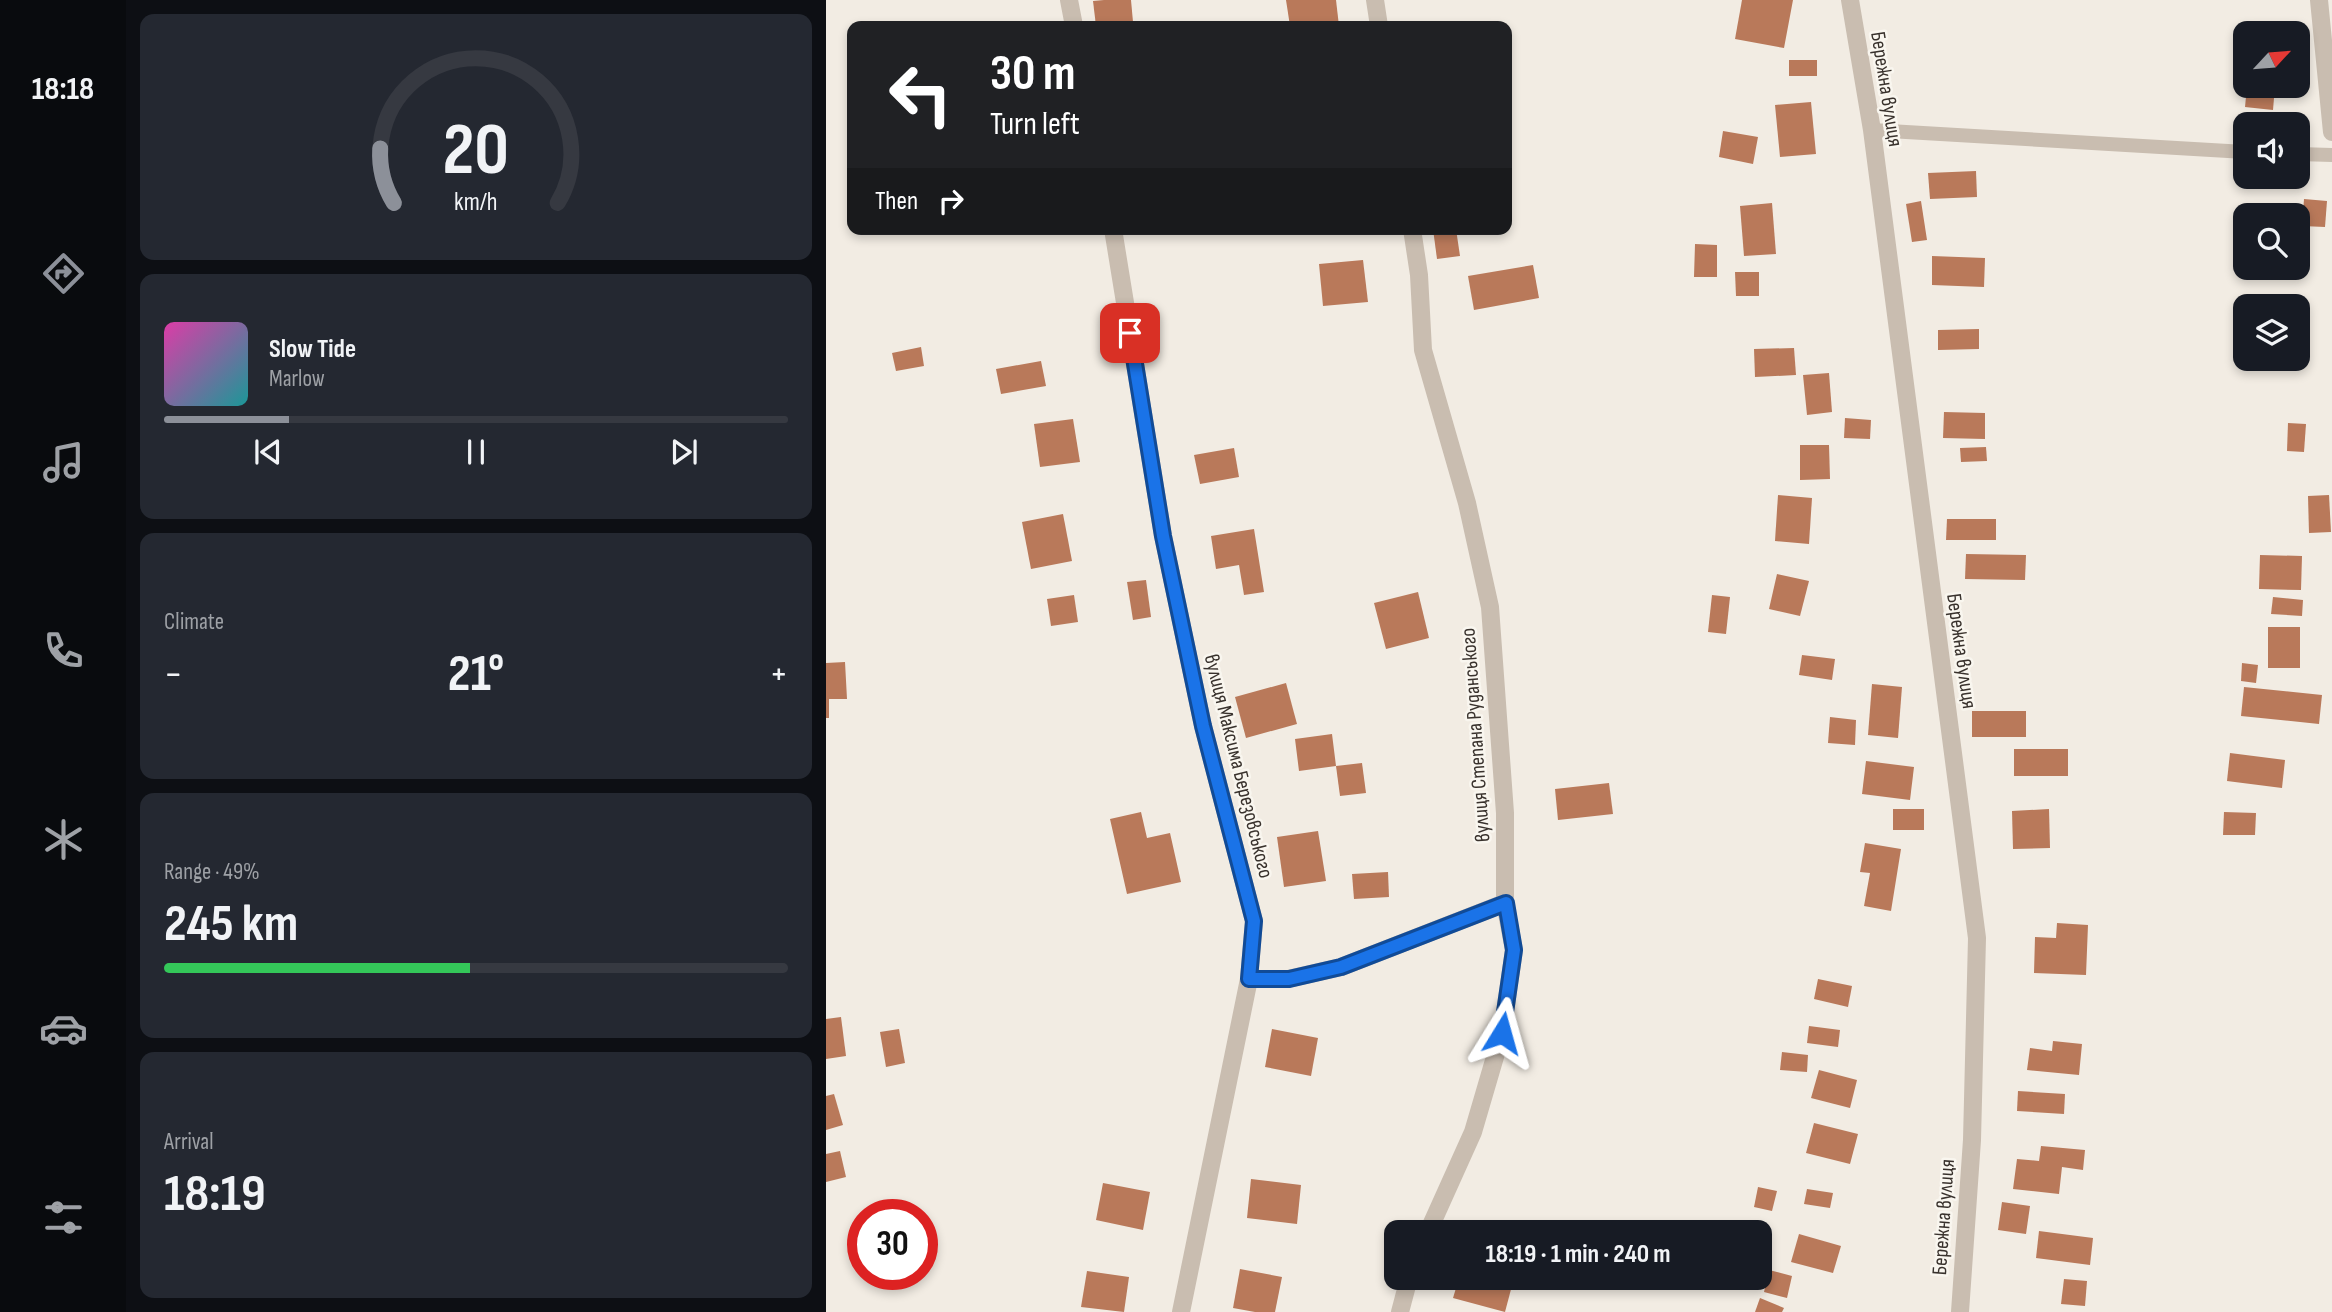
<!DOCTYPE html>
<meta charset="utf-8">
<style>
:root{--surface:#171b24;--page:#242831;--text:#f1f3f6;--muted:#9ea1a6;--line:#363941;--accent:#8c9099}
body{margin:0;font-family:"Sofia Sans Condensed",sans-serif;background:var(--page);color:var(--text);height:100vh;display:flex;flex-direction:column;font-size:26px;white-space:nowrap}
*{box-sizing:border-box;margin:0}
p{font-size:23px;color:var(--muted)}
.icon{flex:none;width:38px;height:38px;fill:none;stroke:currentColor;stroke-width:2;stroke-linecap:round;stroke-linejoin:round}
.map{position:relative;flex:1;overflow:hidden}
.drawer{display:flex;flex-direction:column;gap:14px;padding:14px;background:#0d0f14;width:700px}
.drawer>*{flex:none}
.top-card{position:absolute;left:21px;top:21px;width:665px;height:214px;border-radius:14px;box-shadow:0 4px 10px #0003;background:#202124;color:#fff;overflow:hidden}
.needle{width:46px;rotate:64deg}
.controls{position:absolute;left:1407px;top:21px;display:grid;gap:14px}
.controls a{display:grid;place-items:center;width:77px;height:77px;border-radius:14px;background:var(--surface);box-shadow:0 4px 10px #0003;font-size:35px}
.speed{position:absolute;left:21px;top:1199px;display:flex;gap:14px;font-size:35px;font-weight:700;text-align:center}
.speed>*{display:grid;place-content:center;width:91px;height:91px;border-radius:50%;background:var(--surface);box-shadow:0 4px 10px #0003;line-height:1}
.speed .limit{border:10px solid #d22;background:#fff;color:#111}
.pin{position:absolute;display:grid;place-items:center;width:60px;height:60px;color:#fff;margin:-30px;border-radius:14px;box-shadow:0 4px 10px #0006}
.me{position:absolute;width:77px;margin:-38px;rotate:8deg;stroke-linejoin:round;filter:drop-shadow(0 0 5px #0008)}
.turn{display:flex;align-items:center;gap:24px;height:147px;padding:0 28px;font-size:32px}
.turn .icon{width:91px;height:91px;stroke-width:2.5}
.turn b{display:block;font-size:49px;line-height:60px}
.then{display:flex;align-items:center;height:66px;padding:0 28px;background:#0003;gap:14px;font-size:26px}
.big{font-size:52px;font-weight:700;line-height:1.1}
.drawer .widget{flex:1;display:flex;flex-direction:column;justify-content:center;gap:10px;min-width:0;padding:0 24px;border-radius:14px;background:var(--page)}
.drawer .dial{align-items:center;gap:0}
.dial svg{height:182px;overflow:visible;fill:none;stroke:var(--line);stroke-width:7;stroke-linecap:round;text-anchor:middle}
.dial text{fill:var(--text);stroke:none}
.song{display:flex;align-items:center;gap:21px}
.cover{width:84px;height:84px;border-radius:10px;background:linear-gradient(135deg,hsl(320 70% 55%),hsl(180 70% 35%))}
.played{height:7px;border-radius:4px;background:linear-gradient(90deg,var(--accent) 20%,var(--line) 20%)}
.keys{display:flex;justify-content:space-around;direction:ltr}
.heat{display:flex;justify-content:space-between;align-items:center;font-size:38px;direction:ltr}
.charge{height:10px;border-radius:5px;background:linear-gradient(90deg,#34c759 49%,var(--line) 0)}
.trip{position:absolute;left:558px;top:1220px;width:388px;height:70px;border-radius:14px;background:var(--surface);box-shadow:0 4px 10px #0003;font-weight:700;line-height:70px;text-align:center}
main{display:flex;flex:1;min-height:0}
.tabs{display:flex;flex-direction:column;width:126px;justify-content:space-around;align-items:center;background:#090b0e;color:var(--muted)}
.tabs .icon{width:49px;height:49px}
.tabs .on{color:var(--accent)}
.tabs b{font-size:32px;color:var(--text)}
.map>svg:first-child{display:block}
.building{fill:#b9795a}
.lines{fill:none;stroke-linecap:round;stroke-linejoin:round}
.lane{stroke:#c9bdb0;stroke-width:14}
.street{stroke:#c9bdb0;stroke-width:18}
.route-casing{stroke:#114b97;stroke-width:18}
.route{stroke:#1a73e8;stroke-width:12}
.labels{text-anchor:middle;stroke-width:5;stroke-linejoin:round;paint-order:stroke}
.street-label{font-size:21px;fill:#39322d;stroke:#f9f6ef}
</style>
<main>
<nav class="tabs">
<b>18:18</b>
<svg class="icon on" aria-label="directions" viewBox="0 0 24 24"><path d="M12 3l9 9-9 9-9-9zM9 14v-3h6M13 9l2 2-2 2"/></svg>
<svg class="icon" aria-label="music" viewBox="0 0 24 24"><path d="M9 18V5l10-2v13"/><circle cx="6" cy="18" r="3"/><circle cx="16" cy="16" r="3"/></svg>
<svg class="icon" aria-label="phone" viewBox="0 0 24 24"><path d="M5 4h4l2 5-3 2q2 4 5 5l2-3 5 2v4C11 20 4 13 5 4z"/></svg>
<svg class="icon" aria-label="climate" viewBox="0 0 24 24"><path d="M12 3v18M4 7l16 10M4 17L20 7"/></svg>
<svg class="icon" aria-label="car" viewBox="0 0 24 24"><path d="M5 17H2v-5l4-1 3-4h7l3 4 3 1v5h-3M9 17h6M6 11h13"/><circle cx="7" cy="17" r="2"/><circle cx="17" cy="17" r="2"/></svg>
<svg class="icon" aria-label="filters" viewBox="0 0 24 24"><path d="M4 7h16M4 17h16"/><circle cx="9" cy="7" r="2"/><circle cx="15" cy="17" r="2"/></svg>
</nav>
<section class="drawer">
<div class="widget dial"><svg viewBox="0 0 100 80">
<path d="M14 69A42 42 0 1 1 86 69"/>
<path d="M14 69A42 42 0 0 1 8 45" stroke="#8c9099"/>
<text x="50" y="56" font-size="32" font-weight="700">20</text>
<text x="50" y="72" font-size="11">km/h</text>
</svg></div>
<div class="widget">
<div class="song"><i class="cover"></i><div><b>Slow Tide</b><p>Marlow</p></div></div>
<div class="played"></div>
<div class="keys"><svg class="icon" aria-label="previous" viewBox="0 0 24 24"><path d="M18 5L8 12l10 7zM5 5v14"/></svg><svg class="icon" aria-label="pause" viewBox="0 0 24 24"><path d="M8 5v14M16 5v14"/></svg><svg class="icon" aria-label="next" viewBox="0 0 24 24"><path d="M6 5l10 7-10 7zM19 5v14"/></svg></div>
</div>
<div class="widget"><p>Climate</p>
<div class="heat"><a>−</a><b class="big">21°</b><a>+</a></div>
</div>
<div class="widget"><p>Range · 49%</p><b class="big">245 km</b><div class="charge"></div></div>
<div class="widget"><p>Arrival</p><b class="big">18:19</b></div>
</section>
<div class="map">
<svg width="1506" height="1312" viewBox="0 0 1506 1312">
<rect width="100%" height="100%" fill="#f2ece3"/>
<g class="building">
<path d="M278,0h27l2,22 -37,4 -3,-25z"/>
<path d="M460,0h50l3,26h-49z"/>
<path d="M916,0h51l-9,48 -49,-9z"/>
<rect x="963" y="60" width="28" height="16"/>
<path d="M1421,86h28l-2,24 -28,-3z"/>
<path d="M985,102l5,52 -36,3 -5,-52z"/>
<path d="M897,131l35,6 -5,27 -34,-7z"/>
<path d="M1150,171l1,26 -47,2 -2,-26z"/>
<path d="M1478,199l23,2 -2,26 -23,-1z"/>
<path d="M1095,201l6,39 -15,2 -6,-38z"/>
<path d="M946,203l4,51 -32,2 -4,-50z"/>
<path d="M607,229h23l4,27 -23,3z"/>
<path d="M869,244l22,1v32h-23z"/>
<path d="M1106,256l53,2 -1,29 -52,-2z"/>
<path d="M537,260l5,42 -45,4 -4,-42z"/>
<path d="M707,265l6,33 -65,12 -6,-34z"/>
<path d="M909,272h24v24h-23z"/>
<path d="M1153,329v20l-41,1v-20z"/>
<path d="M95,347l3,19 -28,5 -4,-18z"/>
<path d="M968,348l2,27 -41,2 -1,-28z"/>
<path d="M215,361l5,25 -45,8 -5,-25z"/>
<path d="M1003,373l3,39 -25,3 -4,-40z"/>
<path d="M1118,412l41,1v26l-42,-1z"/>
<path d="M1019,418l26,2 -1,19 -26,-1z"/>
<path d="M247,419l7,43 -40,5 -6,-43z"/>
<path d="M1462,423l18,1 -2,28 -17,-1z"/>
<path d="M974,445h29l1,34 -30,1z"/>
<path d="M1160,447l1,14 -26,1 -1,-14z"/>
<path d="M408,448l5,29 -39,7 -6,-29z"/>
<path d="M952,495l34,3 -3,46 -34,-3z"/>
<path d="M1503,495l2,37 -22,1 -1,-37z"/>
<path d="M237,514l9,47 -41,8 -9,-47z"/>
<path d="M1121,519h49v21h-50z"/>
<path d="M428,529l10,63 -20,3 -5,-30 -23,4 -5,-33z"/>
<path d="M1140,554l60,1 -1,25 -60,-1z"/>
<path d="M1434,555l42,1 -1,34 -42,-1z"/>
<path d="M951,574l32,7 -9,35 -31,-7z"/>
<path d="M320,580l5,37 -18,3 -6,-38z"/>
<path d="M592,592l11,46 -43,11 -12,-46z"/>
<path d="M248,595l4,27 -27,4 -4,-27z"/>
<path d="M886,595l18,2 -4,37 -18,-2z"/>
<path d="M1447,597l30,3 -1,16 -31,-2z"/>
<rect x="1442" y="627" width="32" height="41"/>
<path d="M976,655l33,4 -3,21 -33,-5z"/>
<path d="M19,662l2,37h-18v19h-3v-55z"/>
<path d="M1416,663l16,2 -2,18 -15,-2z"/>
<path d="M460,683l11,41 -51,14 -11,-41z"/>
<path d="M1046,684l30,3 -4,51 -30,-3z"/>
<path d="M1418,687l78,8 -3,29 -78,-8z"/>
<rect x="1146" y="711" width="54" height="26"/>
<path d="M1004,717l26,3 -1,25 -27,-2z"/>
<path d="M506,734l4,32 -37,5 -4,-32z"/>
<rect x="1188" y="749" width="54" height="27"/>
<path d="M1404,753l55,7 -3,28 -55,-7z"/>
<path d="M1040,761l48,6 -4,33 -48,-6z"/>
<path d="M536,763l4,30 -26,3 -4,-30z"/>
<path d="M783,783l4,31 -55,6 -3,-31z"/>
<rect x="1067" y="809" width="31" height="21"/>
<path d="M1223,809l1,39 -37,1 -1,-38z"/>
<path d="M315,812l6,26 23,-5 11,49 -54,12 -17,-75z"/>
<path d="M1398,812l32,1 -1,22h-32z"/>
<path d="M492,831l8,50 -42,6 -7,-50z"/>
<path d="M1039,843l36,6 -10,62 -27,-5 6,-33 -10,-1z"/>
<path d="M562,872l1,25 -35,2 -2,-25z"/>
<path d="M1231,923l31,2 -2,50 -52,-2 1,-36 21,1z"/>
<path d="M992,979l34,7 -4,21 -34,-8z"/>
<path d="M15,1017l5,39 -20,3v-40z"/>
<path d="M983,1026l31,4 -2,17 -31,-4z"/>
<path d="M73,1029l6,34 -19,4 -6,-35z"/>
<path d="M446,1029l46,9 -7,38 -46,-9z"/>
<path d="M1227,1041l29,3 -3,31 -52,-5 3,-22 22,3z"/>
<path d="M956,1052l26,3 -1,17 -27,-2z"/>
<path d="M993,1070l38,10 -7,28 -39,-10z"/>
<path d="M1192,1091l47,3 -1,20 -47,-3z"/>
<path d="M8,1094l9,31 -17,5v-34z"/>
<path d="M988,1123l44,11 -8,30 -44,-11z"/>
<path d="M1215,1146l44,4 -2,20 -21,-3 -3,27 -46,-5 4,-30 22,2z"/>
<path d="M14,1151l6,26 -20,5v-28z"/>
<path d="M425,1179l50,6 -4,39 -50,-6z"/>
<path d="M277,1183l47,9 -7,38 -47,-10z"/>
<path d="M932,1187l19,4 -5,20 -18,-4z"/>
<path d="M981,1189l26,4 -3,15 -26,-4z"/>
<path d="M1176,1202l28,4 -4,28 -28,-4z"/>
<path d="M1213,1231l54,7 -3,27 -54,-7z"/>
<path d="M973,1234l42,12 -8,27 -42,-11z"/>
<path d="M414,1269l42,8 -7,35h-20l-22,-4z"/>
<path d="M943,1270l23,6 -5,22 -23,-6z"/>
<path d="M261,1271l42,6 -5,35 -43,-5z"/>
<path d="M633,1278h55l-9,34 -52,-14z"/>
<path d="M1238,1279l23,2 -2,25 -24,-2z"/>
<path d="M934,1298l24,10 -2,4h-27z"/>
</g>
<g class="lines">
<g class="lane">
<path d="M1046,130l373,22"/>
<path d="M1472,154l34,1"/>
</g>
<g class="street">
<path d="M243,0l5,26"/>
<path d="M549,0l4,26"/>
<path d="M1024,0l22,130 105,808 -5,202 -12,172"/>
<path d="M1493,0l13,132"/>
<path d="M287,229l50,307 40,190 51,195 -5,58 -68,333"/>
<path d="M586,229l7,46 4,75 44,153 23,104 15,206v90l9,47 -12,83 -29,99 -45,100"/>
<path d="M423,979h39l53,-12 164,-64"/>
<path d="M574,1312l9,-34"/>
</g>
</g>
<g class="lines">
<defs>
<path id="route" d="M304,333l33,203 40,190 51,195 -5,58h40l52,-12 165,-64 8,47 -12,83"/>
</defs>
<use href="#route" class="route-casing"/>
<use href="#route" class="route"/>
</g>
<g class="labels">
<g class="street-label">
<text transform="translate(1061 89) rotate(81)" y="7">Бережна вулиця</text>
<text transform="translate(1136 651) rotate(82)" y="7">Бережна вулиця</text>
<text transform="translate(649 735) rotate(-94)" y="7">вулиця Степана Руданського</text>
<text transform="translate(413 766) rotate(76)" y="7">вулиця Максима Березовського</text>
<text transform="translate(1117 1217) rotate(-86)" y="7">Бережна вулиця</text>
</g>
</g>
</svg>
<div class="controls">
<a><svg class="needle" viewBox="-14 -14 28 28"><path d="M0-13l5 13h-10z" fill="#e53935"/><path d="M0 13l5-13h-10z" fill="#9ea1a6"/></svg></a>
<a><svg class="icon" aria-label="sound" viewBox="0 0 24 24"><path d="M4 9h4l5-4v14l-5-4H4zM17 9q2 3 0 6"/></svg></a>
<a><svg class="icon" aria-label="search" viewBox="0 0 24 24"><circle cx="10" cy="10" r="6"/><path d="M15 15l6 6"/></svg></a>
<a><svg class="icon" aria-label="layers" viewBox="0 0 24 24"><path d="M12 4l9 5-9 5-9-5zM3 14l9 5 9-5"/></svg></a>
</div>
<div class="speed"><div class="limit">30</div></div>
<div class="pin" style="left:304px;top:333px;background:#d93025"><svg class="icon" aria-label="arrive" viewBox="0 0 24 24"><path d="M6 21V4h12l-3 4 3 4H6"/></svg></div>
<svg class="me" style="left:676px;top:1033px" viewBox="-20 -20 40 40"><path d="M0-17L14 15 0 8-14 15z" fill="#1a73e8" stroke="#fff" stroke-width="4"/></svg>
<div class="trip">18:19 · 1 min · 240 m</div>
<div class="top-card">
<div class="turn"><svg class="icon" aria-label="left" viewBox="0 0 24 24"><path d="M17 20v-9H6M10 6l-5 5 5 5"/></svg><div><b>30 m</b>Turn left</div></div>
<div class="then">Then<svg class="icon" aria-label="right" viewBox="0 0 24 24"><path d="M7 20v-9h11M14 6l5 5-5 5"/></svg></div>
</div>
</div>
</main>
